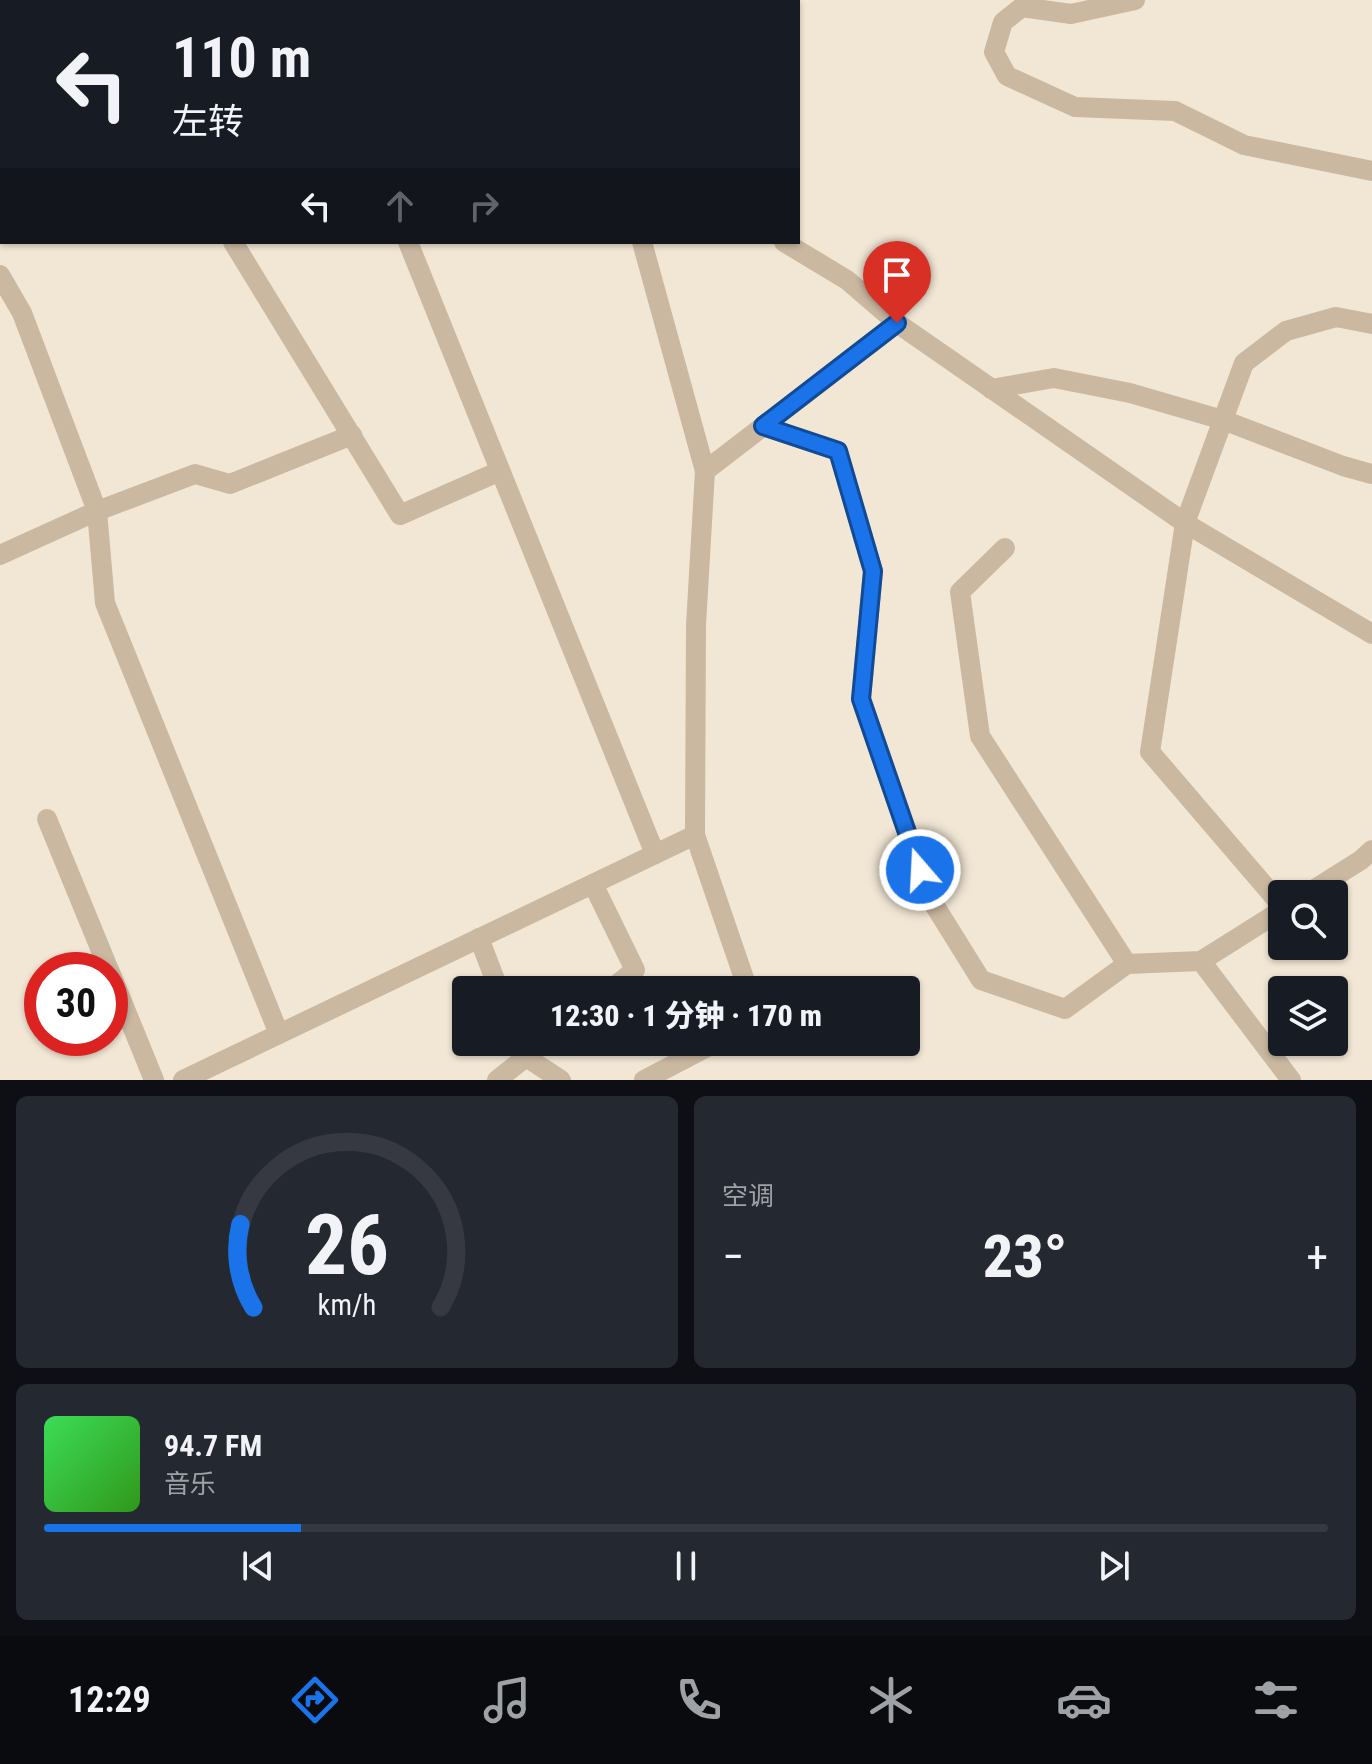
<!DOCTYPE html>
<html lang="zh">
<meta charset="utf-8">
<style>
:root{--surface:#171b24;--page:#242831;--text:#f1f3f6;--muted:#9ea1a6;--line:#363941;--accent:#1a73e8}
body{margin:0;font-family:"Roboto Condensed","Noto Sans SC",sans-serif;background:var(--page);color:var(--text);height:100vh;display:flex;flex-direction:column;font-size:30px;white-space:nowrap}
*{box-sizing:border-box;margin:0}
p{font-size:26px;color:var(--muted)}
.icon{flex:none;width:44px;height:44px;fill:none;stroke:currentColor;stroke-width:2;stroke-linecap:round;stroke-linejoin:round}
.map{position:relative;height:1080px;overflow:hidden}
.side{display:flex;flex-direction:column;gap:16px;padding:16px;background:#0d0f14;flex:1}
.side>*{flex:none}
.top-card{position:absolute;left:0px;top:0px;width:800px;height:244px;box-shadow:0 2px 6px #0004;background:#171b24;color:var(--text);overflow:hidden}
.tools{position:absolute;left:1268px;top:880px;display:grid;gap:16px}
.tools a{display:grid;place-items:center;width:80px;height:80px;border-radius:8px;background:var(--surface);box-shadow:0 2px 6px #0004;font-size:40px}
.speed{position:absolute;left:24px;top:952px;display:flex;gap:16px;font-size:40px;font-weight:700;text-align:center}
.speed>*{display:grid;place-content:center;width:104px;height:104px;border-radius:50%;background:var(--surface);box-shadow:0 2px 6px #0004;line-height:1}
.speed .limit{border:12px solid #d22;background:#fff;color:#111}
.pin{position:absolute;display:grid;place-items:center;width:68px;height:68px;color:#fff;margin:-82px -34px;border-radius:50% 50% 50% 0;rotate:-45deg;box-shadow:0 0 8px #0007}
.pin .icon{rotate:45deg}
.me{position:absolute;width:88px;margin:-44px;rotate:341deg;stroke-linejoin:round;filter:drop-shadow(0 0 6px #0008)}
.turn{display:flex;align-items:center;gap:28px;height:168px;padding:0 40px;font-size:36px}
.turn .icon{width:104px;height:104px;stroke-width:2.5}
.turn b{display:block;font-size:56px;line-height:68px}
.lanes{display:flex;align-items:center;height:76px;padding:0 40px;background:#0003;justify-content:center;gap:40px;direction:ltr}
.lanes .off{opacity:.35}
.big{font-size:60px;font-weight:800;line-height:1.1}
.side .widget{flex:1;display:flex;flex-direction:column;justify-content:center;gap:12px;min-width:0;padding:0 28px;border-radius:12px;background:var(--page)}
.side .dial{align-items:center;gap:0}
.dial svg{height:208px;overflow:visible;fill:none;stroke:var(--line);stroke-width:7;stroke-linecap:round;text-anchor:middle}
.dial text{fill:var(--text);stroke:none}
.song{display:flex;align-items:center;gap:24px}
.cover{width:96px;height:96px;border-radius:12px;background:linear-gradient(135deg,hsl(130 70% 55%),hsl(110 70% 35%))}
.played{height:8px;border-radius:4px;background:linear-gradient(90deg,var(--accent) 20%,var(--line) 20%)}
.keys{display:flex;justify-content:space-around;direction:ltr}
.heat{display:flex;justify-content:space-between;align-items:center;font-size:44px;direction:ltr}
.side .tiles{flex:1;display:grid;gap:16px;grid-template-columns:1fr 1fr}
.widget:last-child{grid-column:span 2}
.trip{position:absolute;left:452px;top:976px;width:468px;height:80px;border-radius:8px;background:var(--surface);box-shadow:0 2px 6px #0004;font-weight:800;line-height:80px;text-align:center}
.dock{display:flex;height:128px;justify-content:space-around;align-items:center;background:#090b0e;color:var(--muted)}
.dock .icon{width:56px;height:56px}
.dock .active{color:var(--accent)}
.dock b{font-size:36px;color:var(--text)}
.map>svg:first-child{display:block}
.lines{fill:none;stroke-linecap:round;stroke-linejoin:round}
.minor{stroke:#cab8a1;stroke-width:20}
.route-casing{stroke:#114b97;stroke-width:20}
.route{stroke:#1a73e8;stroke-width:14}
</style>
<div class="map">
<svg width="1372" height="1080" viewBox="0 0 1372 1080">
<rect width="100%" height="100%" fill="#f2e7d5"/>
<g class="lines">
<g class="minor">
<path d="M88,0l1,2"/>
<path d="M311,0l1,2"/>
<path d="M487,0l2,2"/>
<path d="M609,0l1,2"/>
<path d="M1135,0l-64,14 -49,-7 -19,15 -9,30 13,24 68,31 100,4 69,34 128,26"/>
<path d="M233,242l167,273 100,-44"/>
<path d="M408,242l247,612"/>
<path d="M642,242l63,229"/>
<path d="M784,242l63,38 50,43 288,200 187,111"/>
<path d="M0,275l22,38 75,198 8,92 174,431"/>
<path d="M991,389l63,-11 76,15 93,27 120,46 29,8"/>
<path d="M763,426l75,25 35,120 -12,128 69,199 51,82 84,29 62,-45 74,-3 81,-51"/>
<path d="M1005,548l-45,44 20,144 147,228"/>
<path d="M0,555l97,-44 98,-37 35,10 122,-49"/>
<path d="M47,819l62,151"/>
<path d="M593,884l42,86 -25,20"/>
<path d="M1307,894l54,-34 11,-10"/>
<path d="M1282,906l-132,-154 35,-229 59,-160 42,-32 50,-14 36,7"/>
<path d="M479,938l20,52"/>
<path d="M1201,961l90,119"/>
<path d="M110,972l44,108"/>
<path d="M748,990l-53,-155 1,-210 9,-154 192,-148"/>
<path d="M519,1042l7,15 35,23"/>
<path d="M183,1080l512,-245"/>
<path d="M497,1080l48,-38"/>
<path d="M644,1080l73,-38"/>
</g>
</g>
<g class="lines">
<defs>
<path id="route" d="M897,323l-134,103 75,25 35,120 -12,128 59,171"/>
</defs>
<use href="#route" class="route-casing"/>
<use href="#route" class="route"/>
</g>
</svg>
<div class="tools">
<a><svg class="icon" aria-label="search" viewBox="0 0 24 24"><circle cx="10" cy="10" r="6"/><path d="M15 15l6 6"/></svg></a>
<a><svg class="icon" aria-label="layers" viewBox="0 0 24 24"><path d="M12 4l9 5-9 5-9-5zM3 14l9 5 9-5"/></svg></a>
</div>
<div class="speed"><div class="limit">30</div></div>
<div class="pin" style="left:897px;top:323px;background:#d93025"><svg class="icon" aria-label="arrive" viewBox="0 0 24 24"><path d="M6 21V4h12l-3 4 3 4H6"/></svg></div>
<svg class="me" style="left:920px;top:870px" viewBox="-20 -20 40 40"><circle r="17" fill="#1a73e8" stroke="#fff" stroke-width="3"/><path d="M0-11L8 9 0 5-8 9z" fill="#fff"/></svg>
<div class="trip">12:30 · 1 分钟 · 170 m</div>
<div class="top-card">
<div class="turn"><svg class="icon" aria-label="left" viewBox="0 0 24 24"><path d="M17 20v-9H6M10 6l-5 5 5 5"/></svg><div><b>110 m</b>左转</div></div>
<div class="lanes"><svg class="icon" aria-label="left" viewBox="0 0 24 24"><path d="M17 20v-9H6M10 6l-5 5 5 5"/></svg><svg class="icon off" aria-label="ahead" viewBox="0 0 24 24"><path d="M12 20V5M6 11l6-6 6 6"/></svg><svg class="icon off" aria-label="right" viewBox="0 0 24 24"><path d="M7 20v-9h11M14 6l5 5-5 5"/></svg></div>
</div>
</div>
<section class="side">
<div class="tiles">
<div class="widget dial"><svg viewBox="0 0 100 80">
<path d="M14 69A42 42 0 1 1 86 69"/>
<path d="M14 69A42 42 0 0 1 9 37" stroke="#1a73e8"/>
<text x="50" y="56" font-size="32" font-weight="700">26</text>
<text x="50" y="72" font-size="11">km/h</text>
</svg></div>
<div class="widget"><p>空调</p>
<div class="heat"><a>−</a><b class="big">23°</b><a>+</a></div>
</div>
<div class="widget">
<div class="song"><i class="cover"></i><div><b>94.7 FM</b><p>音乐</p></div></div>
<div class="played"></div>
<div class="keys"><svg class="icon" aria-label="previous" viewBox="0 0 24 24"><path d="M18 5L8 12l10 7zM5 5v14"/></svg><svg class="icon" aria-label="pause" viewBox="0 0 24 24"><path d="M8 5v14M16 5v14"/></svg><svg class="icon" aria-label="next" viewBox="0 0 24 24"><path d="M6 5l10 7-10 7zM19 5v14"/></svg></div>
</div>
</div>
</section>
<nav class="dock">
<b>12:29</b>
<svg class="icon active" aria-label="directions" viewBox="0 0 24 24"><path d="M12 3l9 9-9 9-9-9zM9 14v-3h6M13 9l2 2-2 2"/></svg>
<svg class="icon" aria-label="music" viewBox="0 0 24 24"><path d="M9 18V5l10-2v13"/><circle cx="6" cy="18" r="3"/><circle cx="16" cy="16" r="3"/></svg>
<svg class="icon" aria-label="phone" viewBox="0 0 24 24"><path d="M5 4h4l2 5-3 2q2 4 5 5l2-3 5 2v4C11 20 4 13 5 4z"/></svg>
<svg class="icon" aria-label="climate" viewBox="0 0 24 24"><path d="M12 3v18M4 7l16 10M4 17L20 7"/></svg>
<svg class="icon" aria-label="car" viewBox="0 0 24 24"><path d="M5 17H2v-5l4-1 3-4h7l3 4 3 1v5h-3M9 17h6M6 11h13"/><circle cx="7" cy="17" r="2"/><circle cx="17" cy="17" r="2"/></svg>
<svg class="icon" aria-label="filters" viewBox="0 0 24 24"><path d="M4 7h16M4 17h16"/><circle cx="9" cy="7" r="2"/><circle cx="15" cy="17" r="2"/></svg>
</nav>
